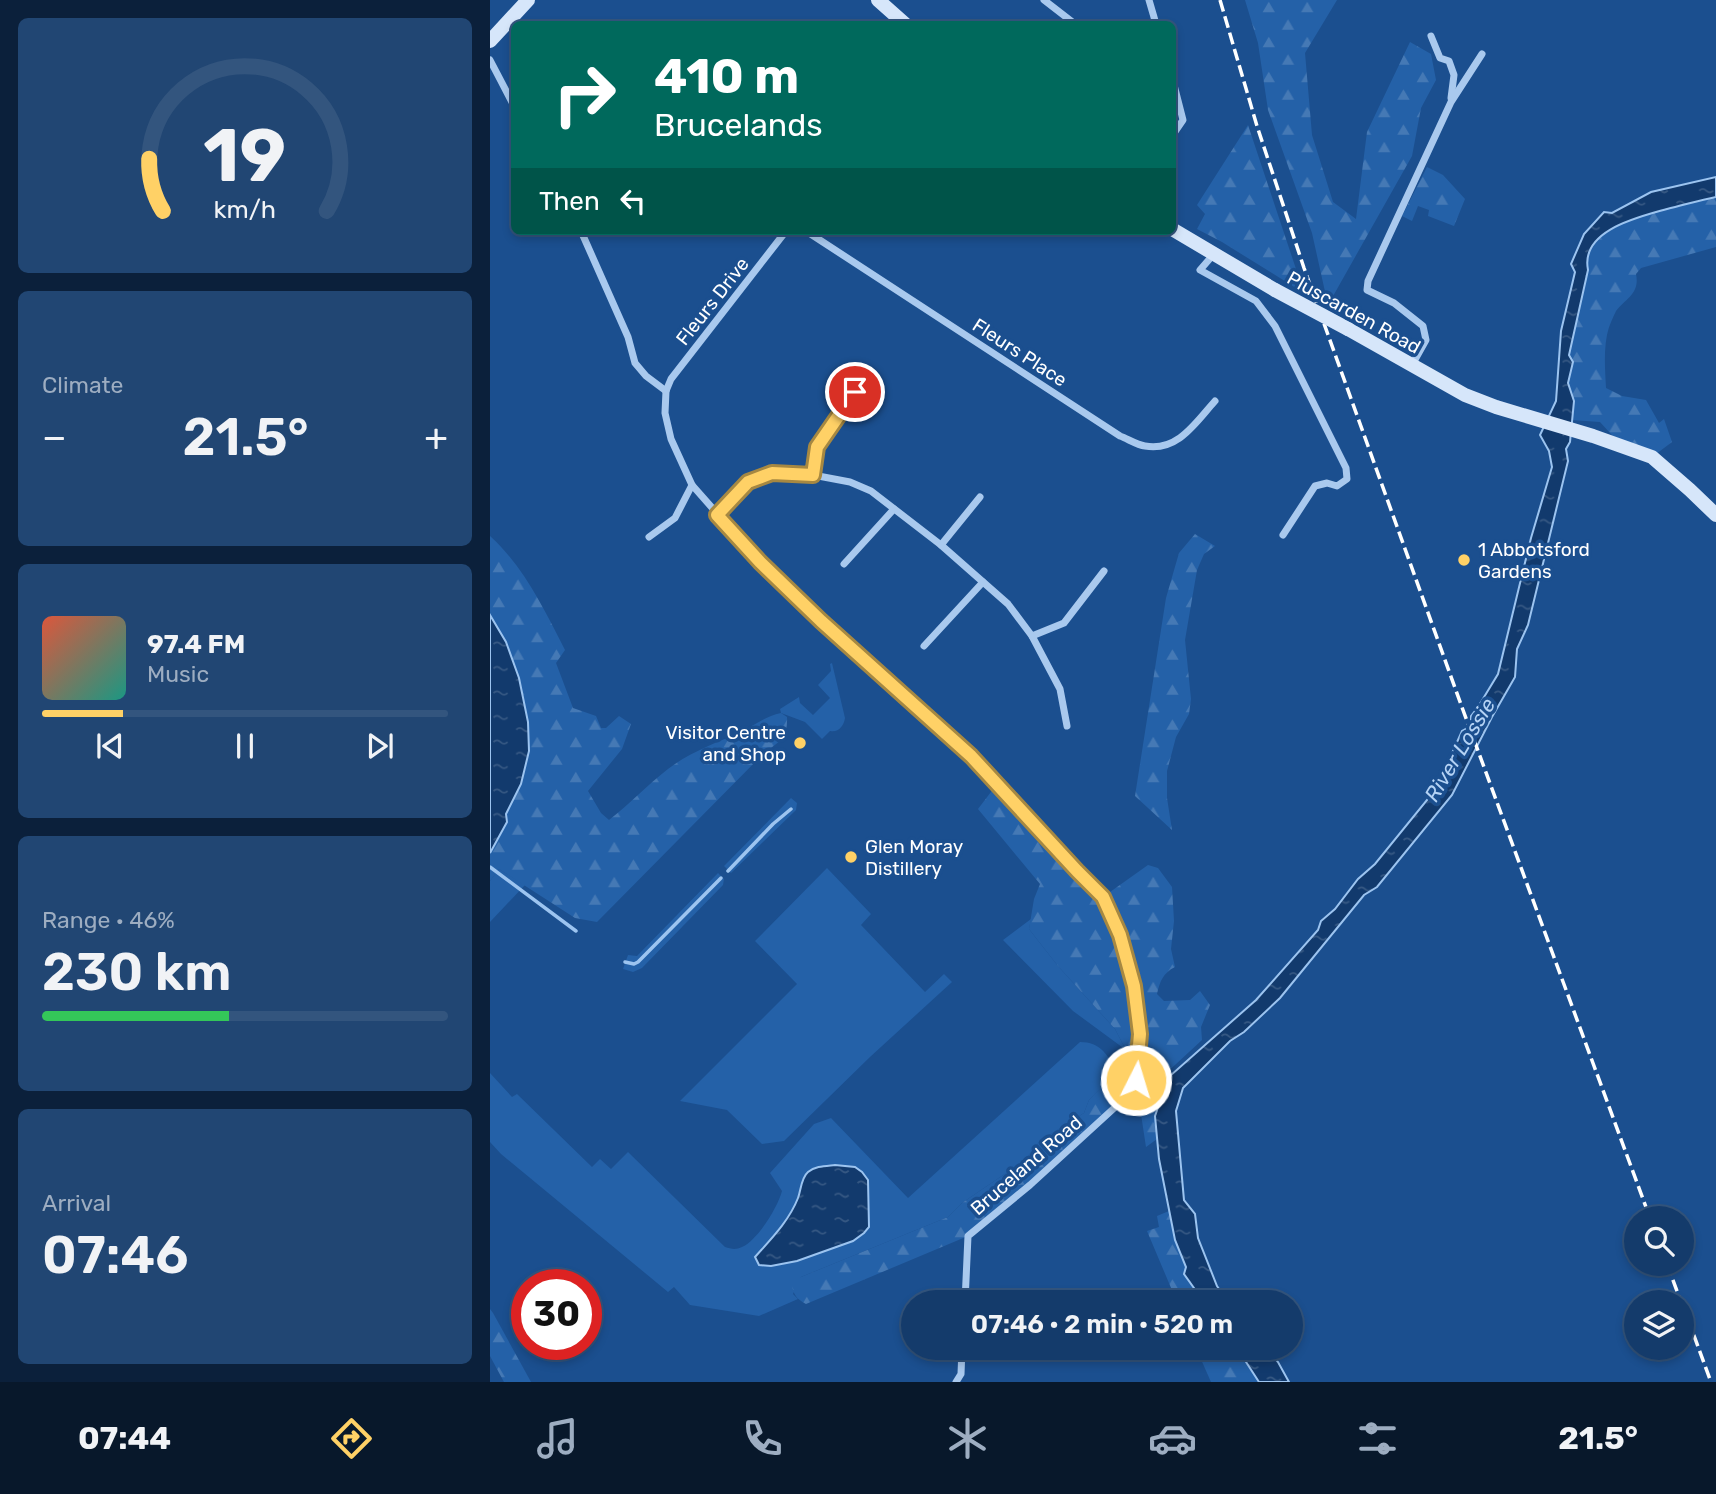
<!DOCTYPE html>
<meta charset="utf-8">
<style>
:root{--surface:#143b6b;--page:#214673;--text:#f1f3f6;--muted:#9dadc1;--line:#33557e;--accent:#ffd166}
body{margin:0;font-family:Rubik,sans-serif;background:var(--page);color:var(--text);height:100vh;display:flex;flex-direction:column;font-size:26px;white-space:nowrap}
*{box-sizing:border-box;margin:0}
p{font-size:23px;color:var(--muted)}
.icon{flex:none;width:38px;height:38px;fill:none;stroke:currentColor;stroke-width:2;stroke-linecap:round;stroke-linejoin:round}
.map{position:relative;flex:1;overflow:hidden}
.drawer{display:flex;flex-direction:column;gap:18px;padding:18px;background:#0b203b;width:490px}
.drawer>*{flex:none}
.guide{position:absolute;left:21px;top:21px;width:665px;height:214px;border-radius:10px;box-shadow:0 4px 10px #0003,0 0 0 2px var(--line);background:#00695c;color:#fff;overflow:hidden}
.buttons{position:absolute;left:1134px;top:1206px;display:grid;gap:14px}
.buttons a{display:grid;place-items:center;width:70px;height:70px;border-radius:50%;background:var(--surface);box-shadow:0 4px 10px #0003,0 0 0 2px var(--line);font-size:35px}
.speed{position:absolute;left:21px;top:1269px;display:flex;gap:14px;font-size:35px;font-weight:700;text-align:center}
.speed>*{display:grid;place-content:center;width:91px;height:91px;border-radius:50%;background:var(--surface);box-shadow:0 4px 10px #0003,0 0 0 2px var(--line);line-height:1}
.speed .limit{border:10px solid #d22;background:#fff;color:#111}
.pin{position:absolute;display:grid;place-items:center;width:60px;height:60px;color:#fff;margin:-30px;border:4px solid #fff;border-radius:50%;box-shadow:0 2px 7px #0007}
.me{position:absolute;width:77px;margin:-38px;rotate:5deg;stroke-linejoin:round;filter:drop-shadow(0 0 5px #0008)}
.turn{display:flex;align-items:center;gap:24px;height:147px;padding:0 28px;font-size:32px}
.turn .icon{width:91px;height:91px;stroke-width:2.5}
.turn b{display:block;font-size:49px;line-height:60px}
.then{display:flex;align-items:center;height:66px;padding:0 28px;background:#0003;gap:14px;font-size:26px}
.big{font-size:52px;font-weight:600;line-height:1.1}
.drawer .card{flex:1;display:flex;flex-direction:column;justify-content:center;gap:10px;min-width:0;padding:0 24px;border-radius:10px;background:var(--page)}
.drawer .dial{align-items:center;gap:0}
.dial svg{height:182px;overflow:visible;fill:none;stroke:var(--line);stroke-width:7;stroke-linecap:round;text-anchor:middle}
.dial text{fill:var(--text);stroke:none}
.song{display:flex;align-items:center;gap:21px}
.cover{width:84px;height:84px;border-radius:10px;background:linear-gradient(135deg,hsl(10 70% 55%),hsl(170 70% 35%))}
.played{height:7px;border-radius:4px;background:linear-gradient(90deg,var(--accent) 20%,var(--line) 20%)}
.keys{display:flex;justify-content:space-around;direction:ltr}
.heat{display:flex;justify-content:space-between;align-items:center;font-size:38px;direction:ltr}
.charge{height:10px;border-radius:5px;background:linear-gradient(90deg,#34c759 46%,var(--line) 0)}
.trip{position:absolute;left:411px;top:1290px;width:402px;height:70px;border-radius:35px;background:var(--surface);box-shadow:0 4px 10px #0003,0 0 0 2px var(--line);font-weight:600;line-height:70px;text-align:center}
.tabs{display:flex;height:112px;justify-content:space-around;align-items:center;background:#08182b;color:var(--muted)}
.tabs .icon{width:49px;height:49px}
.tabs .current{color:var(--accent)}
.tabs b{font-size:32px;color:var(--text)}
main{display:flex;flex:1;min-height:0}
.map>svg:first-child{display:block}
.green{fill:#2461a8}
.forest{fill:url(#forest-firs)}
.water{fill:url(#water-ripples);stroke:#9cc4f0;stroke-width:2}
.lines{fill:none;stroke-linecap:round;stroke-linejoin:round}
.stream{stroke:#9cc4f0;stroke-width:3.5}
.street{stroke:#a9c9ee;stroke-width:7}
.secondary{stroke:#d6e6fa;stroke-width:14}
.rail{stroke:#fff;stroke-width:3.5;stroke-dasharray:12 5;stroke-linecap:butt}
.secondary-bridge{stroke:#d6e6fa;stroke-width:14}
.route-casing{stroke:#a68842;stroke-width:18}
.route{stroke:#ffd166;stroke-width:12}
.poi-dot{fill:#ffd166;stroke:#1b4f8f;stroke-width:2.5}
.labels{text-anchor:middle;stroke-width:7;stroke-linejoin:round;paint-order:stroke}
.street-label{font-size:19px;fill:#fff;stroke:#1b4f8f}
.poi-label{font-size:19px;fill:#fff;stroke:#1b4f8f;text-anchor:start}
.water-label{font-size:21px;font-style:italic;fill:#b5d3f5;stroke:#1b4f8f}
</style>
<main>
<section class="drawer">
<div class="card dial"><svg viewBox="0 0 100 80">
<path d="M14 69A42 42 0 1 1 86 69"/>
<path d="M14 69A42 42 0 0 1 8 46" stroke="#ffd166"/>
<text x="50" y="56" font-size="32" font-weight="700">19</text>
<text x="50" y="72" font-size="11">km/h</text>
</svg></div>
<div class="card"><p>Climate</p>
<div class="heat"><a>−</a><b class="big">21.5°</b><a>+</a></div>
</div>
<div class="card">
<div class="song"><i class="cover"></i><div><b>97.4 FM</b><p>Music</p></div></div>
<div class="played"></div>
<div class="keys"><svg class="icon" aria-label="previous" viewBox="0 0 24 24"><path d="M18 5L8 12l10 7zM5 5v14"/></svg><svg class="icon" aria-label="pause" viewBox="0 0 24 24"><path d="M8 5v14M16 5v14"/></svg><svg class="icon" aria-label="next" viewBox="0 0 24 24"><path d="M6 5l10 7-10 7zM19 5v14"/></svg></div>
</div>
<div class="card"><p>Range · 46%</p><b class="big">230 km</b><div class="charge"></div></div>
<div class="card"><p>Arrival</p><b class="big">07:46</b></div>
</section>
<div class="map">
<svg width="1226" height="1382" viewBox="0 0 1226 1382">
<defs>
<pattern id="forest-firs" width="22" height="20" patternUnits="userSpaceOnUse" patternTransform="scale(1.75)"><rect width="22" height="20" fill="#2461a8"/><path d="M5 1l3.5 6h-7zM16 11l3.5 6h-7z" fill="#4579b5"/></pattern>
<pattern id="water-ripples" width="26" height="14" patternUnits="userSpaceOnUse" patternTransform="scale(1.75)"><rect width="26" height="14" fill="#123a6d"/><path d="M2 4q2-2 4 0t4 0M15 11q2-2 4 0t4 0" fill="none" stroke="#365883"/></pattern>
</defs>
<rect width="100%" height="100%" fill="#1b4f8f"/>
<g class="green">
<path d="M342,663l13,55c-1,8 -7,15 -15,13l-8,8 -17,-17 -24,-9 -1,-4 19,-12 1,6 13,12 17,-17 -12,-13 13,-14 -1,-7z"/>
<path d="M301,798l6,5 -1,7 -65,63 -7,-7z"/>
<path d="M337,868l44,46 -10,11 64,67 19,-18 8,8 -82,75 -86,84 -22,3 -35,-34 -47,-9 117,-117 -42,-43z"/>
<path d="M9,869l26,16 -35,37v-41z"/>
<path d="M228,873l6,6 -1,6 -81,83 -9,4 -10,-3 5,-14 9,1z"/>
<path d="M541,919l-2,10 29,37 57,63 11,21 -53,-39 -70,-71z"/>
<path d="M590,1042c20,0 29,13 36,31l-27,27 -5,13 -44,28 -16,20 -62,42 -14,14 -147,60 -8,17 5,5 -39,17 -69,-11 -16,-18 -6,5 -167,-138 -11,-12v-69l22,24 5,-3 75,73 8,-8 11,10 17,-17 97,95c6,2 11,3 17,0 15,-6 36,-40 40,-56l-12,-18 44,-49 17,-6 77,80z"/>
</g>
<g class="forest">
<path d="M755,0h92l-32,53 7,82 21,67 23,17 11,-87 43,-90 21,12 5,26 -15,28 -9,48 -84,149 -16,-72 -44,-123 -10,-67z"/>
<path d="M758,125l56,168 -82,-51 -25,-13 8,-15 -8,-9z"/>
<path d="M937,167l16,8 22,24 -11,27 -26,-10 1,-6 -11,-4 -6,15 -10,-5z"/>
<path d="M1226,197v50l-75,21 -5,6c4,20 -10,24 -20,37 -2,4 -5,11 -7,16 -6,19 -4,42 -3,61l16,8 24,4 13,23 5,-4 8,23 -20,15 -31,-12 -21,-23 -28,-2 2,-19 -6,-18 5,-21 -4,-7 19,-85c-8,-40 51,-53 79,-61 17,-4 33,-9 49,-12z"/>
<path d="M705,534l20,12 -11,8 -7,16 -12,70 6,59 -2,15 -13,23 -9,34v27l5,32 -37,-34 31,-198 13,-45z"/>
<path d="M0,536c34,31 54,73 75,114l-9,13 17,45 23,8 5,12h5l13,-12 12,8 -9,25 -34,42 13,22 8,7c21,-16 38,-35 59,-51 22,-17 48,-26 73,-37 14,-7 25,-16 40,-19l6,4c1,18 -6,25 -21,34l-169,171 -22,-4 -76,-49 -9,12v-28l17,-31 -1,-8 15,-30 7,-62 -9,-45 -13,-35 -16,-27z"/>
<path d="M504,788l109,109 45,-32 10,3 14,19 2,34 -3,28 4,18c-12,6 -15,14 -18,27l7,7 26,-1 10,-9 10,14 -9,22 1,13 -39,36 3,11 -11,29 2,23 -11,8 -10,-66 -13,19 -155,136 -162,68c-9,-5 -13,-9 -14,-20l9,-7 147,-60 14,-14 62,-42 16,-20 44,-28 5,-13 26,-27 11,-23 -11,-21 -57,-63 -29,-37 5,-30 6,-15 -62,-75z"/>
<path d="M679,1211l6,29 11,27 -2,7 20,28h-27l-30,-71 12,-4 -2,-11z"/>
<path d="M0,1309l3,4 38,69h-27l-14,-26z"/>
<path d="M706,1348h41l22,34h-48z"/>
</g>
<g class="water">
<path d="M1226,177v20c-16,3 -32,8 -49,12 -28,8 -87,21 -79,61l-19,85 4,7 -5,21 6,18 -4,41 -4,7 2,12 -40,164 -11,24 -2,28 -23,40 -40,78 -75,92 -13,8 -84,103 -36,34 -14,9 -47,47 -7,23 8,89 11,14 3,24 19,48 11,16h-24l-20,-28 2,-7 -11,-27 -16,-81 -4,-43 7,-20 9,-21 85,-75 62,-70 3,-9 14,-12 23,-30 17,-15 61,-75 26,-58 9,-5v-10l7,-9 20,-33 33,-136 21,-71 -3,-16 -9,-16 16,-34 5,-70 14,-59 -4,-8 13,-30 20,-22 8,1 39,-21z"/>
<path d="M0,615l16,27 13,36 9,44 1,29 -8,33 -15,30 1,8 -17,31z"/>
<path d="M345,1165l20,2 7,5 6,8 1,47 -5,6 -11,8 -56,20 -26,5 -12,-1 -4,-8c16,-18 34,-36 43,-59 3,-8 3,-20 10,-26 7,-6 18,-6 27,-7z"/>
<path d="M747,1348h28l13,14 11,20h-30z"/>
</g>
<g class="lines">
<g class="stream">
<path d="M0,867l86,64"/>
<path d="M238,871l45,-47 18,-15"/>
<path d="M135,962l9,2 4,-2 83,-84"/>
</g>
<g class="street">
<path d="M554,0l31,24"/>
<path d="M659,0l7,24"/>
<path d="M941,36l9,22 9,3 5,14 -3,23"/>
<path d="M0,60l24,46"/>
<path d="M682,77l11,43 -11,16"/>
<path d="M91,231l47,106 7,26 11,13 20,15"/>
<path d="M296,231l-115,148 -5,12 -1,22 6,26 21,46 68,77 61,59 150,135 106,115 26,26 17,38 14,51 6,48 -4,46 -13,20 -93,85 -62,51 -3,66"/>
<path d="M316,231l314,205c8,3 17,9 25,10 33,6 51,-24 70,-45"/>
<path d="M723,255l-13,15 56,31 19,25 71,142 1,11 -10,7 -10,-3 -12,3 -32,49"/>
<path d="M922,365l14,-25 -3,-14 -29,-23 -27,-13 1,-9 83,-179 31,-48"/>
<path d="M323,475l4,-28 50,-73"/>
<path d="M227,515l31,-33 24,-9 41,2 37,7 21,9 70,54 67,59 24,32 28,53 7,37"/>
<path d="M159,537l26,-19 17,-33"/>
<path d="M451,545l39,-48"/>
<path d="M354,564l50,-55"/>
<path d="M542,636l32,-13 40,-52"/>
<path d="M434,646l59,-64"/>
<path d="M466,1382l5,-8 1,-26"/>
</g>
<g class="secondary">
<path d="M388,0l27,24"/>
<path d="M0,41l38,-41"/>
<path d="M682,229l103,61"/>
<path d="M858,329l117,66 31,12 97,29 59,21 38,33 26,25"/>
</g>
<g class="rail">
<path d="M730,0l37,126 47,142 159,442 187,508"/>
<path d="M1177,1264l14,38"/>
<path d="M1192,1303l29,79"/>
</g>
<path class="secondary-bridge" d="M785,290l73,39"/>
</g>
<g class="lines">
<defs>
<path id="route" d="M365,392l-38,55 -4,28 -41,-2 -24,9 -31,33 43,47 61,59 150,135 106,115 26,26 17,38 14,51 6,48 -4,46"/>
</defs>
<use href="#route" class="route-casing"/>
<use href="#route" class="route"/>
</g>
<g class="poi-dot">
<circle cx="974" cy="560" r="7"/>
<circle cx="310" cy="743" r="7"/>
<circle cx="361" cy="857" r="7"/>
</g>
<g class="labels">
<g class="street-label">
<text transform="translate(222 301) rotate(-52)" y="7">Fleurs Drive</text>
<text transform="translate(864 312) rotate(29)" y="7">Pluscarden Road</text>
<text transform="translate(530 352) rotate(33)" y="7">Fleurs Place</text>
<text transform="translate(536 1165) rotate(-41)" y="7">Bruceland Road</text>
</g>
<g class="poi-label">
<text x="988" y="556">1 Abbotsford<tspan x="988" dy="22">Gardens</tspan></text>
<text x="296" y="739" text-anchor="end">Visitor Centre<tspan x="296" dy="22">and Shop</tspan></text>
<text x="375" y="853">Glen Moray<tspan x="375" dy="22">Distillery</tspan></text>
</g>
<g class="water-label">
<text transform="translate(970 750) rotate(-59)" y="7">River Lossie</text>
</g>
</g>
</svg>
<div class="buttons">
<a><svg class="icon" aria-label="search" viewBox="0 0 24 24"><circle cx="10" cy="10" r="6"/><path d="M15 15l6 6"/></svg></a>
<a><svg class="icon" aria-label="layers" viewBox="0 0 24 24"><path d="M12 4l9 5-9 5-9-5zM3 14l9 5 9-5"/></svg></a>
</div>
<div class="speed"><div class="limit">30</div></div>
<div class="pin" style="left:365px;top:392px;background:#d93025"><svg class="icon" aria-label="arrive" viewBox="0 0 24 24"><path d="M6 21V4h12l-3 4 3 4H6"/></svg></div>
<svg class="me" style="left:646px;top:1080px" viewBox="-20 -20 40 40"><circle r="17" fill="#ffd166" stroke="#fff" stroke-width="3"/><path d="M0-11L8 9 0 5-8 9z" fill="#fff"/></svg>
<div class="trip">07:46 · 2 min · 520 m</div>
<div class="guide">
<div class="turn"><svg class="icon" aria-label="right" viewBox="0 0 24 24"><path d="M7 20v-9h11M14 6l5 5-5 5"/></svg><div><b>410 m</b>Brucelands</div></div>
<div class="then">Then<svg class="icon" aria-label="left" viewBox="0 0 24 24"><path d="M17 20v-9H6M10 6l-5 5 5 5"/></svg></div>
</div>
</div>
</main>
<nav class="tabs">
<b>07:44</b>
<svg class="icon current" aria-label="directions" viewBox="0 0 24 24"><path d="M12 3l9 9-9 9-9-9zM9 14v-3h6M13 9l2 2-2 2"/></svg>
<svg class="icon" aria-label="music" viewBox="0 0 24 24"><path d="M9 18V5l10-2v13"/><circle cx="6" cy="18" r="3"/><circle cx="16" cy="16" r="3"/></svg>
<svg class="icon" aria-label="phone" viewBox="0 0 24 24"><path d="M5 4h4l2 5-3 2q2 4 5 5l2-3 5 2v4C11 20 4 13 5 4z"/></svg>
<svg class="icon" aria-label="climate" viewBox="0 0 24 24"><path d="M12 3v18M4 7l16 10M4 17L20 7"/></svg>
<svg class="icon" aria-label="car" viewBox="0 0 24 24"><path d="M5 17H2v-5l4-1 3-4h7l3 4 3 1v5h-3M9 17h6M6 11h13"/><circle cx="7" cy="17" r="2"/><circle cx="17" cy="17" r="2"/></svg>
<svg class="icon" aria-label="filters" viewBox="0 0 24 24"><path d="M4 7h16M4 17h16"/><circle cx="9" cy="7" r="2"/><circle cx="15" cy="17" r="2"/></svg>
<b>21.5°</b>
</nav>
